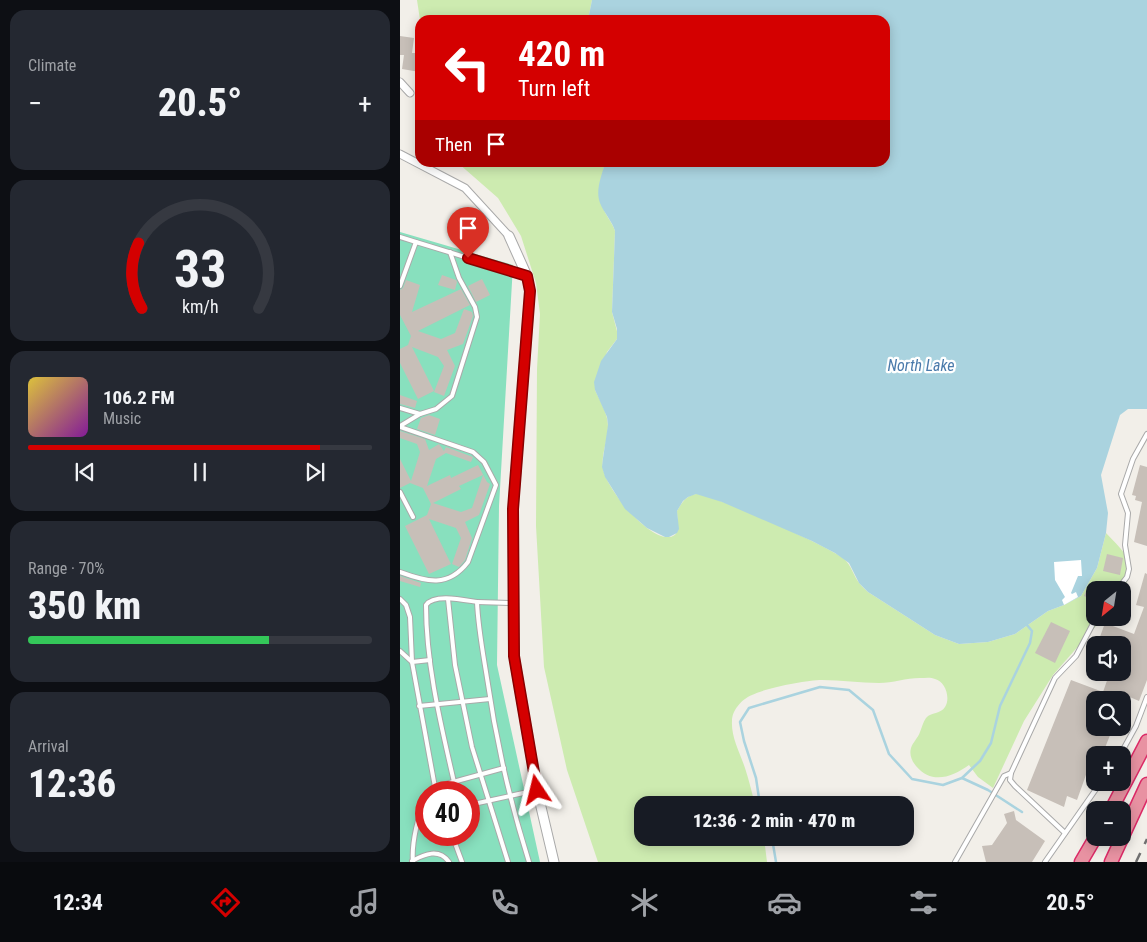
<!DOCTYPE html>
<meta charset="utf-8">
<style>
:root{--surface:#171b24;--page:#242831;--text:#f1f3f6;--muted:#9ea1a6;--line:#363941;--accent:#d40000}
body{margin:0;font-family:"Roboto Condensed",sans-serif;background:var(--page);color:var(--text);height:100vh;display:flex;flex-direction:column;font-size:19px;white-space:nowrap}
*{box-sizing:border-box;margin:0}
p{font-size:16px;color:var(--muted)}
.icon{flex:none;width:28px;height:28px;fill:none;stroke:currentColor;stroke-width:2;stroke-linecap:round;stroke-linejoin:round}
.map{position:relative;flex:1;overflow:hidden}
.sheet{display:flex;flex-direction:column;gap:10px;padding:10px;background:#0d0f14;width:400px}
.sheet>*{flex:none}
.hud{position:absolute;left:15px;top:15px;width:475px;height:152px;border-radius:15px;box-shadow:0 2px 12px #0003;background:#d40000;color:#fff;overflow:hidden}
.needle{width:32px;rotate:210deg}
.buttons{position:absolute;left:686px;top:581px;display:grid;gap:10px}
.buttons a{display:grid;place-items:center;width:45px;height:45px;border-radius:10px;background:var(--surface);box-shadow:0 2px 12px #0003;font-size:25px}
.speed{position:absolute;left:15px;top:781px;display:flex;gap:10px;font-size:25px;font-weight:700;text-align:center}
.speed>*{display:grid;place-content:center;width:65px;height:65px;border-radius:50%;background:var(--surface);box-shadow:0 2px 12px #0003;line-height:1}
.speed .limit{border:8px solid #d22;background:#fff;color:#111}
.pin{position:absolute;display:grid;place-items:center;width:42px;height:42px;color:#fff;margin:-51px -21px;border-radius:50% 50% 50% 0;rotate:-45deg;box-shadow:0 0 5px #0007}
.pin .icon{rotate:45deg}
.me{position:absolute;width:55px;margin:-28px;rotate:350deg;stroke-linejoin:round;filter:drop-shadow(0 0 4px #0008)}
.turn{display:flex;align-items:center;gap:18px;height:105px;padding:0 20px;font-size:22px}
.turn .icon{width:65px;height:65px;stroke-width:2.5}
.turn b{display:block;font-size:35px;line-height:42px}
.then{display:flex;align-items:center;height:48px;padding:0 20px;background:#0003;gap:10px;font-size:19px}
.big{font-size:38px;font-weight:800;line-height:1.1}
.sheet .card{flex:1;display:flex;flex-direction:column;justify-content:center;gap:8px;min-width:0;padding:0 18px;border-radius:15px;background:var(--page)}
.sheet .dial{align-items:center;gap:0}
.dial svg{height:130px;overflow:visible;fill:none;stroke:var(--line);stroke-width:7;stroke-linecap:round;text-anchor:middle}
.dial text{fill:var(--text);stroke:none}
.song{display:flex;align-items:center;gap:15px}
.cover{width:60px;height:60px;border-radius:8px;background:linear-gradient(135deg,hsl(50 70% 55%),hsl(290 70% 35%))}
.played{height:5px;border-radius:2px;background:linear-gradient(90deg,var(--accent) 85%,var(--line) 85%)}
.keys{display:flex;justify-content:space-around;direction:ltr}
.heat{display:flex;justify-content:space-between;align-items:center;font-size:28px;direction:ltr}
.charge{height:8px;border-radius:4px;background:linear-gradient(90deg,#34c759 70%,var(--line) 0)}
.trip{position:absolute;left:234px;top:796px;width:280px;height:50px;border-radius:15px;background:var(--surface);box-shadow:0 2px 12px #0003;font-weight:800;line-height:50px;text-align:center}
.menu{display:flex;height:80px;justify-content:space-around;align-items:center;background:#090b0e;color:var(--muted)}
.menu .icon{width:35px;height:35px}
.menu .on{color:var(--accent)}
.menu b{font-size:22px;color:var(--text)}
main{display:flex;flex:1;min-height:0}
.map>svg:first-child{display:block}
.grass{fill:#cdebb0}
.pitch{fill:#88e0be;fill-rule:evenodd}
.water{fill:#aad3df}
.pier{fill:#fff}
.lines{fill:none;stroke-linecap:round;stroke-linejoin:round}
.stream{stroke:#aad3df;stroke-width:2.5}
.building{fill:#c7bfb8;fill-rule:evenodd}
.service-casing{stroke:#a9a9a9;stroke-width:6}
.minor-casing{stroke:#a9a9a9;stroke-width:9}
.tertiary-casing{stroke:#a9a9a9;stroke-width:11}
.motorway-casing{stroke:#dc2a67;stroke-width:15}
.service{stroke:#fff;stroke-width:4}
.minor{stroke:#fff;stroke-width:7}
.tertiary{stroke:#fff;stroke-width:9}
.motorway{stroke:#e892a2;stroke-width:12}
.rail{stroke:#707070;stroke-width:2.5;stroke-dasharray:10 10;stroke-linecap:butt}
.route-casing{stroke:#8a0000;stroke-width:12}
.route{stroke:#d40000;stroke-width:9}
.labels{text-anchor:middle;stroke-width:4.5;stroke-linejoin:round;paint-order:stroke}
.water-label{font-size:16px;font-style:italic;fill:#4a7aab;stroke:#fff}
</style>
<main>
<section class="sheet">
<div class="card"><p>Climate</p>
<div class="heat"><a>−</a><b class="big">20.5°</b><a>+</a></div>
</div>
<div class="card dial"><svg viewBox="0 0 100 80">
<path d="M14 69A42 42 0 1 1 86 69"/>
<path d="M14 69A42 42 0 0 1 12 29" stroke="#d40000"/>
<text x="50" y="56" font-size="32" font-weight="700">33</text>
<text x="50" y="72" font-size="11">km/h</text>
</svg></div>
<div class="card">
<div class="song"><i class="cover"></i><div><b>106.2 FM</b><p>Music</p></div></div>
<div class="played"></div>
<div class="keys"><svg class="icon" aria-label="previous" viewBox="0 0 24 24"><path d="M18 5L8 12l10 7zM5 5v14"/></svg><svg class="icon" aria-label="pause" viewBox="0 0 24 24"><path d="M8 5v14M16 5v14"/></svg><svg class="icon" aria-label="next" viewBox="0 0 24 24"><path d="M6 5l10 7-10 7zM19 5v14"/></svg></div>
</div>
<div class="card"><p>Range · 70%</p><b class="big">350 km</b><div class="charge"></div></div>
<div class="card"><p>Arrival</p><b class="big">12:36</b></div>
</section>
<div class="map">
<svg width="747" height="862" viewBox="0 0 747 862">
<rect width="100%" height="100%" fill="#f2efe9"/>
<g class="grass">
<path d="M17,0h175l-3,15 2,5h-171z"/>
<path d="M58,163h147c-4,16 -7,30 -1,47 3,7 9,14 11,21l-3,81 6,23 -1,4 -10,13 -12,38c5,11 13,24 13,36 0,14 -7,28 -5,42 2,19 45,72 66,69 13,-1 8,-17 8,-26 4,-7 9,-16 19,-17 15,-1 133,53 147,64 9,7 10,18 17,26 2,3 5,5 8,8l67,43 24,9 29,-2 27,-8 33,-23 16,-6 17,-9 16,-28 9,-35c22,23 30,28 17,61l-1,-4h-27v28h8l-50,57 -29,46 -31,67 -15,-11 -9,-12c-17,12 -37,20 -53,1 -4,-5 -7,-11 -5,-18 2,-6 7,-10 9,-16 2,-5 3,-10 6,-14 5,-6 15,-4 19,-11 6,-9 0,-26 -10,-28 -4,-2 -10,-1 -15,-1 -14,0 -27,5 -41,5 -19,0 -38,-3 -57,-3 -16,0 -56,8 -70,15 -10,4 -20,15 -20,26 -1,16 8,32 13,47 4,12 7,25 10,37h-113v33h122l3,24h-169l-31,-92 -23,-103 -8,-141 1,-157 3,-55 -4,-31 -15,-47 -23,-38z"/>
</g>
<path class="pitch" d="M0,232l113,33 -14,241 -2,159 43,197h-140zM26,792h43v43h-43z"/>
<path class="water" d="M192,0h555v409h-19l-8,6 -19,60 7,38 -2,20 -9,35 -16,28 -17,9 -16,6 -33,23 -27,8 -29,2 -24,-9 -67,-43 -9,-9 -10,-20 -14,-10 -23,-12 -90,-39 -26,-8 -8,3 -5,4 -6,10 2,18 -2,4 -8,4h-4l-18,-9 -22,-19 -20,-32 -3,-10 1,-9 5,-33 -1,-8 -12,-27 -1,-8 7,-21 16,-22v-10l-5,-17 3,-81c-3,-10 -11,-18 -15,-28 -5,-13 2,-28 5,-40l280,-1v-142h-294l-2,-5z"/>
<path class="pier" d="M681,560l1,16h-4l-7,17 1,1 4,-2 2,5 -14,8 -2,-5 3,-3 -10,-17 -1,-18z"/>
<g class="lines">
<g class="stream">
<path d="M562,778l26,12 34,22"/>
<path d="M360,805l-4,-27 -12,-37 -4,-19 9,-14 71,-21 29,3 24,20 16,44 23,25 31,6 19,-7 18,-17 11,-18 9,-37 30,-63 2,-12 -5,-6"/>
<path d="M372,838l4,24"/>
</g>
</g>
<g class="building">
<path d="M0,36l14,2 -2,15h4l-1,7 5,1v11l-18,-3 2,-14h-4z"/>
<path d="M42,275l14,5 1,2 -2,8 -17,-5z"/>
<path d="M82,279l8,16 -14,7 -8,-16z"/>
<path d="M6,280l14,5 -8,27 49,-23 9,16 -52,26 23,8 14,-6 9,-24 8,3 1,4 -10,28 -16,6 8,16 -11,30 -10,-4 10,-26 -6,-9 -26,-10 22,44 -16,8 -18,-36v-14l8,-4 3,-9 -11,-21v-25l3,-2z"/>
<path d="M0,395l17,6 -2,7 -15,-4z"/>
<path d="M29,415l11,4 -5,16 -18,-6 4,-11z"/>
<path d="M0,431l25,8 4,11 10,-6 5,7 2,-4 27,10 -2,5 -25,-9 -10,6 -9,27 23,-11 1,3 27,-13 9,17 3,2 -11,31 -14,7 7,16 -7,22 -6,7 -7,-3 9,-26 -5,-10 -27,-9 22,45 -22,10 -24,-48 22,-11 4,-11 -8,-16 -13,-5 -10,5v-29l11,22 9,-29 -3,-8 -17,-6zM83,475l-11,33 -11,4 -28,-9 28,-14 -2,-3z"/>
<path d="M740,465l7,2v79l-13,-4 8,-40 -7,-2 1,-4 -4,-1z"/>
<path d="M707,554l16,4 -3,17 -17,-4z"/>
<path d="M745,573l2,1v106l-8,21 -14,-6 -1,5h-29v28h18l-11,27h-7v19l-8,-2 -10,28 -10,-4 -3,11 -37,-17 44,-110 32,12 7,-20h12v-27h-25l8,-22 29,11 10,-27 -8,-2z"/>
<path d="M0,576l21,7 -1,4 -20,-6z"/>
<path d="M688,587l7,3v11l-11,-5z"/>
<path d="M651,622l19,9 -15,32 -20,-10z"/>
<path d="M614,811l2,9 29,21 -13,21h-46l-4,-16 10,-1 15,-22 -3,-9z"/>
</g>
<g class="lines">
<defs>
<g id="service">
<path d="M0,237l16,5"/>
<path d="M0,286l16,-44 111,34"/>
<path d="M0,408l20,6 16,-5 16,-13 25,-79 -2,-10 -16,-29 -9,-26"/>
<path d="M0,426l20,-12"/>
<path d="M0,427l73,25 11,10 12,23 -28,77c-20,26 -41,20 -68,10"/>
<path d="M0,492l13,25"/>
<path d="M717,590l10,-13 2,-8 -4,-24 3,-32 -7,-19 12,-35 14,-25"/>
<path d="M0,599l6,6 4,12 2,45 23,125"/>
<path d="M48,599l7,66 17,82 36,115"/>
<path d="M77,602l37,1"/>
<path d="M0,651l12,11 18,-2"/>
<path d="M19,706l71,-7"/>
<path d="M720,755l16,-29 11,-29"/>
<path d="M54,782c-13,-57 -28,-117 -28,-177 8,-12 38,-5 51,-3 1,25 6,51 10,76 9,63 23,124 42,184"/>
<path d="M29,792l6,-5 69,-19"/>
<path d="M69,805l68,-15"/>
<path d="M665,833l-50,-47 -5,-6 1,-7 44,-95 21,-22 20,-38"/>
<path d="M52,835l10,27"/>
<path d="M12,861c13,-7 27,-13 37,1"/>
<path d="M13,862c-2,-19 6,-49 13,-67"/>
<path d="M555,862l49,-86 7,-3"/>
<path d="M645,862l56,-80"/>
</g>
<g id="minor">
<path d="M0,82l10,11"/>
<path d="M0,154l65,34 44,48"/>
</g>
<path id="tertiary" d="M109,236l18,40 3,15 -17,218 1,147 23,134 17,72"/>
<g id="motorway">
<path d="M711,810l36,-69"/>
<path d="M681,862l14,-24"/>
<path d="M711,862l36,-78"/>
</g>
</defs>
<use href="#service" class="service-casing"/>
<use href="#minor" class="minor-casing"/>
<use href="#tertiary" class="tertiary-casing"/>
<use href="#motorway" class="motorway-casing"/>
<use href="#service" class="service"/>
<use href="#minor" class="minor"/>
<use href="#tertiary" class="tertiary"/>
<use href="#motorway" class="motorway"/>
<path class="rail" d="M736,862l11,-23"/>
</g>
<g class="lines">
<defs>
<path id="route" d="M68,258l59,18 3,15 -17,218 1,147 23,134"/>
</defs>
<use href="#route" class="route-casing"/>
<use href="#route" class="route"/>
</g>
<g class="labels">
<g class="water-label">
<text x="521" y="371">North Lake</text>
</g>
</g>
</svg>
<div class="buttons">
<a><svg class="needle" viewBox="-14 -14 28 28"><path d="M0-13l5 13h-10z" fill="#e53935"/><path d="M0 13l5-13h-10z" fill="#9ea1a6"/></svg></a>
<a><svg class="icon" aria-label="sound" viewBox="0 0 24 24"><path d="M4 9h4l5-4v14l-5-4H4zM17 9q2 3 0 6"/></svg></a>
<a><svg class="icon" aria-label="search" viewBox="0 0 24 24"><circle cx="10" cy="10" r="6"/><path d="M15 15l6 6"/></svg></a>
<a>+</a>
<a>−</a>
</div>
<div class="speed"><div class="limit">40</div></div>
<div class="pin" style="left:68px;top:258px;background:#d93025"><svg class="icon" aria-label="arrive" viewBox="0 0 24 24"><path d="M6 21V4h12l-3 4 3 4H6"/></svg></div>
<svg class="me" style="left:137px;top:790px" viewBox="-20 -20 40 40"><path d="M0-17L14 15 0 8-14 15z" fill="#d40000" stroke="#fff" stroke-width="4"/></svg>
<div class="trip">12:36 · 2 min · 470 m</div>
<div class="hud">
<div class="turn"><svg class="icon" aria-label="left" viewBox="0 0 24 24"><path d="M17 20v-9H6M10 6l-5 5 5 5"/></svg><div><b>420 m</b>Turn left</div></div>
<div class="then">Then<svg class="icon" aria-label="arrive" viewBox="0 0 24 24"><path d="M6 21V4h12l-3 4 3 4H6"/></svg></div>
</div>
</div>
</main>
<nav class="menu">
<b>12:34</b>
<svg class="icon on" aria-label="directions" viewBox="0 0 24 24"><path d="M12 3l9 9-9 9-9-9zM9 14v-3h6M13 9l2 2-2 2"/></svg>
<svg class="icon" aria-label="music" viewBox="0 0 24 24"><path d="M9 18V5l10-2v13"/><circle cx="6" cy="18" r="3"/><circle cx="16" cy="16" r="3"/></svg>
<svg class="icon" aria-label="phone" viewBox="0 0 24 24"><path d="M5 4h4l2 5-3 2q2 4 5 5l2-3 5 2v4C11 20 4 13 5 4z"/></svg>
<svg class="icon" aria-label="climate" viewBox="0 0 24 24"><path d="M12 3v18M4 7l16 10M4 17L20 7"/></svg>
<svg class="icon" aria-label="car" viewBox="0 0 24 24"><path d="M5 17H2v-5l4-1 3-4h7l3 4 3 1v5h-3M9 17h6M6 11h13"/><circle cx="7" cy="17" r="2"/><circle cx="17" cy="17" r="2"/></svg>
<svg class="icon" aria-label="filters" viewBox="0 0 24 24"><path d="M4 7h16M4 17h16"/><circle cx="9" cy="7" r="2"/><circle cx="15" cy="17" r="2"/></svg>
<b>20.5°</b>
</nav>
